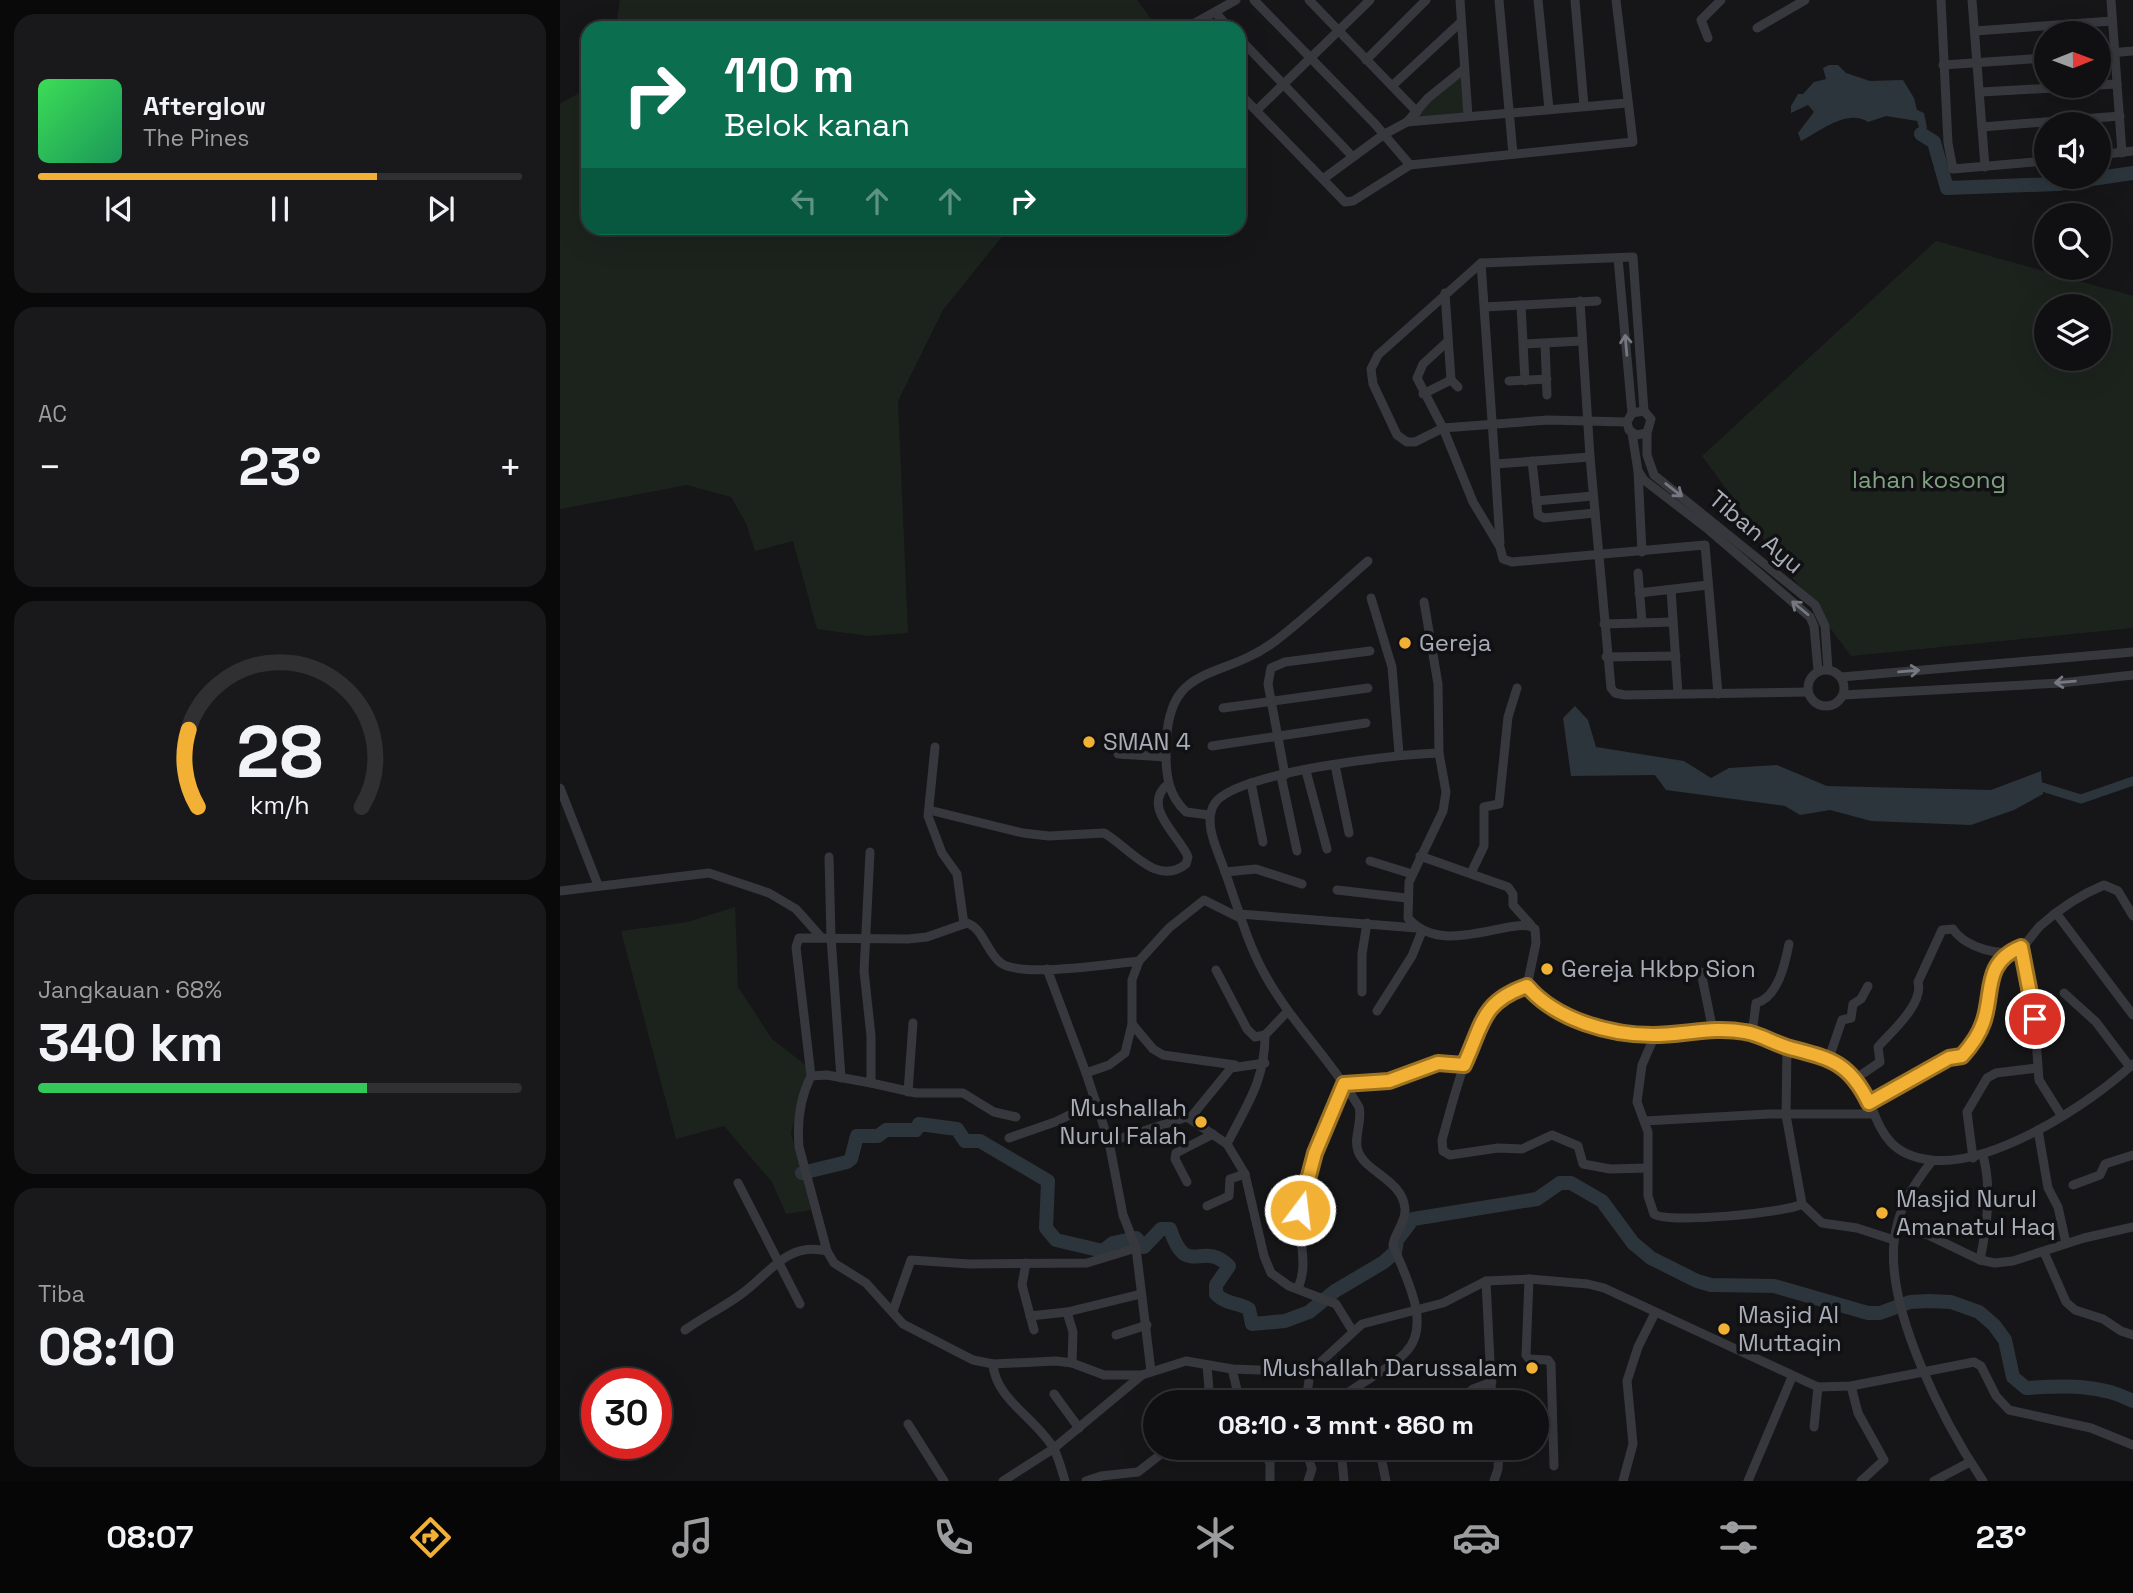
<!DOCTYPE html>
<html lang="id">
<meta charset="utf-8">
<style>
:root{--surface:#101012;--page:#19191b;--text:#f1f3f6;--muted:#9c9d9f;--line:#303032;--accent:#f2b134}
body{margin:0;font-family:"Space Grotesk",sans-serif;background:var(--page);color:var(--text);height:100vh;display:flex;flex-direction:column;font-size:26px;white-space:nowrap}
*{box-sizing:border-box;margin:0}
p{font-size:23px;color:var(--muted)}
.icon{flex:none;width:38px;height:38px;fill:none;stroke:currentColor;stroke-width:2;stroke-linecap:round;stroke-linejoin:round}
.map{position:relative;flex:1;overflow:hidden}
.drawer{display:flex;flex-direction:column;gap:14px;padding:14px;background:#09090a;width:560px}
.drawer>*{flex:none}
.hud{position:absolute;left:21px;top:21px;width:665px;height:214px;border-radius:21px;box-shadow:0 7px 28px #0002,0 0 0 2px var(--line);background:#0b6e4f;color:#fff;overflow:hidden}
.needle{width:46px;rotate:89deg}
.buttons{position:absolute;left:1474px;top:21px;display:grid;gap:14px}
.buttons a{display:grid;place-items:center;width:77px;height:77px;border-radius:50%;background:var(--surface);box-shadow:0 7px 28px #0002,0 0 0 2px var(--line);font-size:35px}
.speed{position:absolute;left:21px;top:1368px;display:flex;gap:14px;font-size:35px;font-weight:700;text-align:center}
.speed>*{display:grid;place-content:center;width:91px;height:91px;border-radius:50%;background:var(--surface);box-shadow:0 7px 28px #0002,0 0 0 2px var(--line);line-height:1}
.speed .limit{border:10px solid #d22;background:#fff;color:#111}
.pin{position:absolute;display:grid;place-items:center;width:60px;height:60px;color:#fff;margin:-30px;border:4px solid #fff;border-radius:50%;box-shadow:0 2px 7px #0007}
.me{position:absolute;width:77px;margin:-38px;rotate:15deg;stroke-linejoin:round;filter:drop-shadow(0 0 5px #0008)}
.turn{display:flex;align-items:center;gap:24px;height:147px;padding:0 28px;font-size:32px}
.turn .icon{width:91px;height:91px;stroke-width:2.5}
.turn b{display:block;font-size:49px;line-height:60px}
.lanes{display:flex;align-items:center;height:66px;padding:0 28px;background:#0003;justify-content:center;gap:35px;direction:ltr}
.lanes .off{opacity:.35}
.big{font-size:52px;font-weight:600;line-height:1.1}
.drawer .widget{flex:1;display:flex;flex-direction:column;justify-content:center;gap:10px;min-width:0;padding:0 24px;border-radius:21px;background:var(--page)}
.drawer .dial{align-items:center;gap:0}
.dial svg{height:182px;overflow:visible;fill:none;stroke:var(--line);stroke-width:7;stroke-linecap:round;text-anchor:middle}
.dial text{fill:var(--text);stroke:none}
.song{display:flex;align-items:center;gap:21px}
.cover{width:84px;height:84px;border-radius:10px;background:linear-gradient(135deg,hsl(130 70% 55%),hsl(150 70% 35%))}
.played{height:7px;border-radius:4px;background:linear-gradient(90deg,var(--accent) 70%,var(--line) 70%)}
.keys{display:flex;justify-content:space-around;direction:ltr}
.heat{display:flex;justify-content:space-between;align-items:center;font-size:38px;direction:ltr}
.charge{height:10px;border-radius:5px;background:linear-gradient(90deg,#34c759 68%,var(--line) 0)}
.trip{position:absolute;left:583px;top:1390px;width:406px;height:70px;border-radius:35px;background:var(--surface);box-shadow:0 7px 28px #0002,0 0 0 2px var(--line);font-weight:600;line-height:70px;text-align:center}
.menu{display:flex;height:112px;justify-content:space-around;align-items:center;background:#060607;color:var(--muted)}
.menu .icon{width:49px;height:49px}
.menu .active{color:var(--accent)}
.menu b{font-size:32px;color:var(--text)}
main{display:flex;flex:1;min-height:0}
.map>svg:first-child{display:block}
.green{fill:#1c231d;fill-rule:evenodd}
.water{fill:#2c353c}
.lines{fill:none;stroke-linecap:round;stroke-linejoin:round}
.canal{stroke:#2c353c;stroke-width:9}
.river{stroke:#2c353c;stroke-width:14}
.minor{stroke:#37383d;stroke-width:9}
.oneway{stroke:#757881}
.route-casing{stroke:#9d7322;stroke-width:18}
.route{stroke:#f2b134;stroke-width:12}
.poi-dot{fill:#f2b134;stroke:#111113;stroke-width:2.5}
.labels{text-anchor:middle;stroke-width:7;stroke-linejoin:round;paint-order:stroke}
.park-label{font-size:24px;fill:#7fa381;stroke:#111113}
.street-label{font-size:24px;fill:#a8adb8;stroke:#111113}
.poi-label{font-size:24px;fill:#a8adb8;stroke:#111113;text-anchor:start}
</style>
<main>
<section class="drawer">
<div class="widget">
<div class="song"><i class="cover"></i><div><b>Afterglow</b><p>The Pines</p></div></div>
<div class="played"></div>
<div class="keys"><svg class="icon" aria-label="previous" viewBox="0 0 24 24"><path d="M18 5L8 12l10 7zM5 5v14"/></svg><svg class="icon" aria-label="pause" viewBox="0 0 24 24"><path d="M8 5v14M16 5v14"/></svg><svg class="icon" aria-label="next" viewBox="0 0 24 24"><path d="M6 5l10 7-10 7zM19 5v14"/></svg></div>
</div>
<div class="widget"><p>AC</p>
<div class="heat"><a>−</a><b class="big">23°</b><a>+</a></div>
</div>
<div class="widget dial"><svg viewBox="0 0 100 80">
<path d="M14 69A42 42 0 1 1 86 69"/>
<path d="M14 69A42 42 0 0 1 10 35" stroke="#f2b134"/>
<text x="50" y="56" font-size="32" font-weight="700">28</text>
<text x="50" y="72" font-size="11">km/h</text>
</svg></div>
<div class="widget"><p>Jangkauan · 68%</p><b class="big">340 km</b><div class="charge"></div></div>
<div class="widget"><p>Tiba</p><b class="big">08:10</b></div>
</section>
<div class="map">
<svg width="1573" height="1481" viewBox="0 0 1573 1481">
<rect width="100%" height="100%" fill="#161618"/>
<g class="green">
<path d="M60,0h517l21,28h-542z"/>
<path d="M904,69l4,47 -58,4z"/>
<path d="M28,83v145h421l-66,82 -45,91 10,232 -39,3 -52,-7 -24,-88 -38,10 -9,-28 -15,-26 -44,-12 -127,24v-405l24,-14z"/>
<path d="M1376,241l197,55v332l-282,28 -149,-200zM1486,306h52v53h-52z"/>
<path d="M175,907l3,80 34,52 36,28 -17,66 20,77 -25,4 -14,-32 -48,-56 -48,13 -55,-208 67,-9z"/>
</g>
<g class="water">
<path d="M1269,65h9l8,8 24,8 33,-1 11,18 3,12 7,3 3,15 -6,6 -4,-13 -31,-5 -18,6c-21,-14 -49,10 -67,19l-3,-8 16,-21 -6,-7 -17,8v-7l7,-12h5l11,-12 12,-3 -3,-11z"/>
<path d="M1015,706l13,14 8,27 88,14 27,17 18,-10 48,-3 50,21 164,4 50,-19 2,23 -29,16 -43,15 -100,-4 -41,-11 -30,5 -15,-9 -119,-16 -11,-15 -84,1 -8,-58z"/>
</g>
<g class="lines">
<path class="canal" d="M1482,787l39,12 52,-18"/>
<g class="river">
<path d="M1361,134l13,8 13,46 111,-4 75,-11"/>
<path d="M242,1173l45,-11 4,-3 6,-23h21l8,-6h30l3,-6 38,5 8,12h15l68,40 -2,47 10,12 47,11 10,-8 23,-5 8,9 17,-18h9c17,51 31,10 59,37l-13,19v9c11,11 21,8 33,15l3,15 33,-3 24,-9 26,-21 49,-29 11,-10 2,-12 16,-21 124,-20 23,-16h11l31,18 31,42 18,15 46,23 14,4 63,1 94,27h12l30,-11 19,-1 22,1 28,10 15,13 11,15 8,37 13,11c37,-2 72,-5 107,13"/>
</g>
<g class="minor">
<path d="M694,0l121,124 35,41"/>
<path d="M749,0l108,112"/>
<path d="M900,0l8,116"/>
<path d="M939,0l14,154"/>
<path d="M978,0l11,109"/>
<path d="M1015,0l9,106"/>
<path d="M1381,0l7,143 5,26 93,-8"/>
<path d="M1412,0l13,167"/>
<path d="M1551,0l11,153"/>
<path d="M655,12l14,16"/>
<path d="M626,28l50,-28"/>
<path d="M1197,28l48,-28"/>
<path d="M1415,31l137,-10"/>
<path d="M679,38l114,119"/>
<path d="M1148,38l-7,-18 20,-20"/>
<path d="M1538,54l35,-3"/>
<path d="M806,60l60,-60"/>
<path d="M1383,65l103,-7"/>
<path d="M1538,85l19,-1"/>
<path d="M832,86l69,-64"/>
<path d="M1421,92l107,-6"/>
<path d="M679,93l106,109 8,-1 57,-36 223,-23 -17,-142"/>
<path d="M697,110l113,-110"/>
<path d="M847,122l220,-19"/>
<path d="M1422,127l138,-11"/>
<path d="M1538,155l35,-4"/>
<path d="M763,179l60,-44 24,-13 21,-24 36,-29"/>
<path d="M1058,258l14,155"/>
<path d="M921,263l14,201 95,-7"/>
<path d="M885,293l6,87"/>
<path d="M1020,301l10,156 21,231 4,5 10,2 183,-3"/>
<path d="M961,305l4,76"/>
<path d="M925,307l112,-6"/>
<path d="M887,342l-24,22 -6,14 26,50 30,74 27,45 3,12 9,3 193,-17 13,149"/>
<path d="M964,344l57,-3"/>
<path d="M985,344l2,51"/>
<path d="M949,381l38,-2"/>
<path d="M863,394l28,-14 7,7"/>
<path d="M1067,422l-79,-2 -105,8 -28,14h-8l-10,-7 -24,-51 -2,-15 7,-14 103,-92 152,-6 11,154"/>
<path d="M1072,433l6,38 4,81"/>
<path d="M1087,433l-11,2 -7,-5 -2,-8 5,-9 12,-2 7,8 -4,14v22l7,20 161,130 10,21 3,43"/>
<path d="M972,461l6,54 6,3 51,-5"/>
<path d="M935,464l5,79"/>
<path d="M1078,471l6,9 65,50 101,87 4,9 4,44"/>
<path d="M976,501l57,-5"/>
<path d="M1078,573l4,49"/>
<path d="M1111,590l7,104"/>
<path d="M1079,593l69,-8"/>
<path d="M811,598l21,69 7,87"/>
<path d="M864,602l14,82 1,69 7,39 -3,19 -34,71 -1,36c36,42 108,-5 127,11l1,14 -9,43c29,34 86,51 130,49 30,-2 66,-11 95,-1 12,4 23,10 35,13 19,6 39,6 55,18 42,31 23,88 89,95 61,7 158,-55 202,-96"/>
<path d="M1044,624l69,-2"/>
<path d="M1046,657l70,-1"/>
<circle cx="1266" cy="688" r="18"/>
<path d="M1281,677l292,-25"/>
<path d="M1283,695l218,-12 72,-8"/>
<path d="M663,708l145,-20"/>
<path d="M652,746l154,-23"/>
<path d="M375,747l-7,69 14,37 15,21 7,50"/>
<path d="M558,754l48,3"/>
<path d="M775,765l14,68"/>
<path d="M746,771l21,78"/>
<path d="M725,775l-17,-91 3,-16 14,-6 85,-11"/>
<path d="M721,776l16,75"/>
<path d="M691,783l12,59"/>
<path d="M0,788l38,97"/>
<path d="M369,810l94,23 26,3 55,-3c24,13 52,55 82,31l2,-7c-8,-21 -48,-50 -20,-73"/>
<path d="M649,815l-23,-3c-17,-16 -20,-35 -20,-58 -1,-94 52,-71 108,-112 33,-25 63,-54 94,-81"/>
<path d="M310,852l-6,119 7,65v47l-44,-8 -16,1c-11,22 -14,47 -12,71l28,104 7,12 32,20 37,41 70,36 20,4 63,-3 16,2 32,12h38l44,-14 46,8 78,3 52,-48 81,-21 43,-22 43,-2 59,5 16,4 214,99 33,-1 123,-24 7,4 15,30 13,14 82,18 42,17"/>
<path d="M860,856l88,31 5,7v11l18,20"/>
<path d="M269,857l2,80 10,141"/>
<path d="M810,861l42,13"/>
<path d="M665,872l31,-3 46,15"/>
<path d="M911,873l13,-27v-39l15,-3 9,-87 9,-29"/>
<path d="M777,890l69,8"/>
<path d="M0,891l149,-18 60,20 27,16 24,27"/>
<path d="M1496,913l77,102"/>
<path d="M679,914l178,14"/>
<path d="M1461,947l12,51 6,82 22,35"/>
<path d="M579,961l30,-33 35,-28 36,18"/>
<path d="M656,970l31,59 8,8 10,-2"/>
<path d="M1141,972l12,59"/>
<path d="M967,986c-8,3 -18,5 -25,10 -29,20 -50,109 -60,144l1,11 7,4 48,-7 24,1 30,-14 26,11 5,18 27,5 37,-1"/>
<path d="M802,992v-38l5,-31"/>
<path d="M1504,993l32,29 34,45"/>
<path d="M817,1011l35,-55 10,-25"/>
<path d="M572,1024l21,25 10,6 72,10"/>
<path d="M1192,1034l4,-31c22,-6 29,-39 33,-59"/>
<path d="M1095,1035l-13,30 -5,37 11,30v64l6,18c13,10 132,-1 148,-10"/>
<path d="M1227,1048l-1,67 16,89 20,19 35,5 37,12"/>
<path d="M1269,1058l13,-38 9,-2 2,-14 8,-5 7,-13"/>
<path d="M526,1073l23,69 14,73 13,33 15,123"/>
<path d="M251,1076l-15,-129 3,-9 109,1 19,-2 40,-14c16,5 20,30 34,40 20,15 110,1 138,-2l-7,19v44l-7,29 -16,12 -23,8 -39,-104"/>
<path d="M1295,1079l25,-17 -2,-15c13,-15 46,-43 40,-65l24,-52 11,-1c11,18 51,31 69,18 7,-6 12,-15 18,-21 19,-17 40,-31 64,-41l14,6 15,25"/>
<path d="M311,1083l45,10h47l31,19 22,5"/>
<path d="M348,1092l5,-69"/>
<path d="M1309,1103l80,-45 13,-2 21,-32 9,-47 15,-24"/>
<path d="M631,1117l40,-49 34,-5"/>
<path d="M1085,1121l124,-7h105"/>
<path d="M1478,1130l10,58 10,19 8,36"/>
<path d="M449,1138l46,-16 41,-20"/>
<path d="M549,1142l78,-25 40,27 18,30 19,82 7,17 18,13 47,18 16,26"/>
<path d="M667,1144c20,-40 38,-63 38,-109l23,-24"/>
<path d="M1413,1158l-6,-46 20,-34 9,-5 41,-5"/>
<path d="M1372,1161c-19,24 -35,49 -38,81 -7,71 50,181 89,239"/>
<path d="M627,1182l-12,-23 1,-6 37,-19"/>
<path d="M178,1183l62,121"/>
<path d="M1513,1185l27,-10 5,-11 28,-9"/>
<path d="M647,1206l22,-10 1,-17 15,-5"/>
<path d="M1339,1227l29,8 52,25 15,3 18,-2 71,-23 49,-11"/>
<path d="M1484,1252l22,50 9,8 28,9 18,12 12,4"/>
<path d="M1420,1260c7,-34 12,-71 3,-105"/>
<path d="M466,1263l-4,22 12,45"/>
<path d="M969,1279l-3,76 3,4 19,1 3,4 3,102"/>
<path d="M926,1281l6,121"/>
<path d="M738,1288c12,-26 -2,-54 2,-81 8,-43 27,-83 44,-123l45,-3 49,-18 26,2"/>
<path d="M333,1311l18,-51 58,4 118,-1 49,-15"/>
<path d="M507,1312l74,-18"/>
<path d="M470,1316l37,-4 6,20 -1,31"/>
<path d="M125,1330c18,-13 37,-22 55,-35 29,-20 46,-54 87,-44"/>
<path d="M556,1335l31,-10"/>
<path d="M433,1364c2,35 44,55 61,85 5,10 8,22 11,32"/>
<path d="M647,1365l3,37"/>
<path d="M672,1369l8,33"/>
<path d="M1291,1386l7,27 26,47 -23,21"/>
<path d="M494,1394l25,34"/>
<path d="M746,1402l4,-30"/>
<path d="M776,1402c21,-19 51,-30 70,-50 27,-28 -2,-78 -13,-107 2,-13 13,-23 12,-36 -2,-29 -40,-37 -47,-58 -5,-14 5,-29 1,-44 -28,-47 -69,-86 -95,-134 -18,-33 -27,-69 -40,-104 -6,-18 -22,-47 -9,-66 21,-31 183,-49 224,-50"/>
<path d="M897,1402l16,-13 19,-7"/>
<path d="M348,1424l36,57"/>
<path d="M1254,1427l4,-40"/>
<path d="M701,1447l9,16v18"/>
<path d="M745,1447l7,22 -4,12"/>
<path d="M775,1447l7,12 2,22"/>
<path d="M819,1447l7,34"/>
<path d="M443,1481l50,-32 89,-74"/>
<path d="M526,1481l15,-5 37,-4 32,-25"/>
<path d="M934,1481l4,-12 1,-22"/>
<path d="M1063,1481l10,-37 -6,-63 11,-34 17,-34"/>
<path d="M1188,1481l44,-104"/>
<path d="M1374,1481l36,-19"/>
</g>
</g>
<defs><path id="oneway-shaft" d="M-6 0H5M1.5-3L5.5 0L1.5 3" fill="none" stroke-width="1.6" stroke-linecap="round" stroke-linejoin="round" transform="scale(1.75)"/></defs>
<g class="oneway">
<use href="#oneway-shaft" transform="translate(1066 345) rotate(-95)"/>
<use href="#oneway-shaft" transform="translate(1114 490) rotate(38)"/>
<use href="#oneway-shaft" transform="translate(1240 608) rotate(-140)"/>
<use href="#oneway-shaft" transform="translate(1349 671) rotate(-5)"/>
<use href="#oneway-shaft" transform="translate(1505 682) rotate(175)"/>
</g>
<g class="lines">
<defs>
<path id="route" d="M740,1210l15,-57 29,-69 45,-3 49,-18 26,2c19,-41 17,-63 63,-79 29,34 83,49 126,49 31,0 61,-9 92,-3 15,2 30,12 45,16 41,11 59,14 79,55l80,-45 13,-2c9,-10 17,-21 21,-33 11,-29 -1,-60 38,-76l14,72"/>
</defs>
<use href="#route" class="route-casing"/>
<use href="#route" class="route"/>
</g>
<g class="poi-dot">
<circle cx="845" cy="643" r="7"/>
<circle cx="529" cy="742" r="7"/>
<circle cx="987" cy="969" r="7"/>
<circle cx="641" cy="1122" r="7"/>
<circle cx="1322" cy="1213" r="7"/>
<circle cx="1164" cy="1329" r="7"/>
<circle cx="972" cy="1368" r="7"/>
</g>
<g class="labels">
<g class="park-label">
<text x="1369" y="488">lahan kosong</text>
</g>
<g class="street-label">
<text transform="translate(1196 532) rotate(40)" y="8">Tiban Ayu</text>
</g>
<g class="poi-label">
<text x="859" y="651">Gereja</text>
<text x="543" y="750">SMAN 4</text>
<text x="1001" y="977">Gereja Hkbp Sion</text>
<text x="627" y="1116" text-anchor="end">Mushallah<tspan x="627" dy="28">Nurul Falah</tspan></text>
<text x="1336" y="1207">Masjid Nurul<tspan x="1336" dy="28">Amanatul Haq</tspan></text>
<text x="1178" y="1323">Masjid Al<tspan x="1178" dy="28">Muttaqin</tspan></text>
<text x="958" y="1376" text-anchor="end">Mushallah Darussalam</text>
</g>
</g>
</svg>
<div class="buttons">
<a><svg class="needle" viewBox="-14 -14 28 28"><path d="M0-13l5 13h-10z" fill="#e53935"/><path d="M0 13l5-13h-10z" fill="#9c9d9f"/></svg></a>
<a><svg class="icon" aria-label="sound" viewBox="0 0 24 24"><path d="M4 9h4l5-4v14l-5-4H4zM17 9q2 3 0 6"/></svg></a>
<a><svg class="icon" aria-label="search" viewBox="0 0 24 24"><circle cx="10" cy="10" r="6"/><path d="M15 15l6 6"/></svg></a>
<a><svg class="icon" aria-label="layers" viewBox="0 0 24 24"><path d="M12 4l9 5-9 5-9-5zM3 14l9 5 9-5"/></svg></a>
</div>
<div class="speed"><div class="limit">30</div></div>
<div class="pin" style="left:1475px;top:1019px;background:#d93025"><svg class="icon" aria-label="arrive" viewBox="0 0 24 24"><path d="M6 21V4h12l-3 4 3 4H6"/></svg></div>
<svg class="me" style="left:740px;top:1210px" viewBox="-20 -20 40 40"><circle r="17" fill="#f2b134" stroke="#fff" stroke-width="3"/><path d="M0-11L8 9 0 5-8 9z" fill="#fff"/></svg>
<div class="trip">08:10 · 3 mnt · 860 m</div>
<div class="hud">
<div class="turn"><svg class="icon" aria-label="right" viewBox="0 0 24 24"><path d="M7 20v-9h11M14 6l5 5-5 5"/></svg><div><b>110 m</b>Belok kanan</div></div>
<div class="lanes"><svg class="icon off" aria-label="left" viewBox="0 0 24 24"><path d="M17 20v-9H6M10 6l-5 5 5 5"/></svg><svg class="icon off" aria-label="ahead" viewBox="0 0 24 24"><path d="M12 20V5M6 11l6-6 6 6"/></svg><svg class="icon off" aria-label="ahead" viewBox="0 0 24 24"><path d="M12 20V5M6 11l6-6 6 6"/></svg><svg class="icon" aria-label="right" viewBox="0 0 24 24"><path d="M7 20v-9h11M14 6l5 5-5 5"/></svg></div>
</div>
</div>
</main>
<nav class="menu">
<b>08:07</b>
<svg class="icon active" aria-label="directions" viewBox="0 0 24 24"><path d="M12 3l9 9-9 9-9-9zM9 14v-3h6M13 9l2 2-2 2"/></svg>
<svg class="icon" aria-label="music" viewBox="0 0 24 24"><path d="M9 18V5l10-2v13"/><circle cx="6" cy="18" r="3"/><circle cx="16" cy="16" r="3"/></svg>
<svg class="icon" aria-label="phone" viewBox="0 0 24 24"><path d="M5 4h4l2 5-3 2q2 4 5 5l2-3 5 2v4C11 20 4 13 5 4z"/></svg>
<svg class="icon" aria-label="climate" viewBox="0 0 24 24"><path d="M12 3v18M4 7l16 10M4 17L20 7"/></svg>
<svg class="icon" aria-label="car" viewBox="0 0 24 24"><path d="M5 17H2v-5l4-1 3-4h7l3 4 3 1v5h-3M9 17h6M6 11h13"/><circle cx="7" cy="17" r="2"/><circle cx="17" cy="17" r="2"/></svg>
<svg class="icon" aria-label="filters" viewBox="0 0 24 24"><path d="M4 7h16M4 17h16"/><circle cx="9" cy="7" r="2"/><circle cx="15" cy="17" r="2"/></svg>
<b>23°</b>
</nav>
